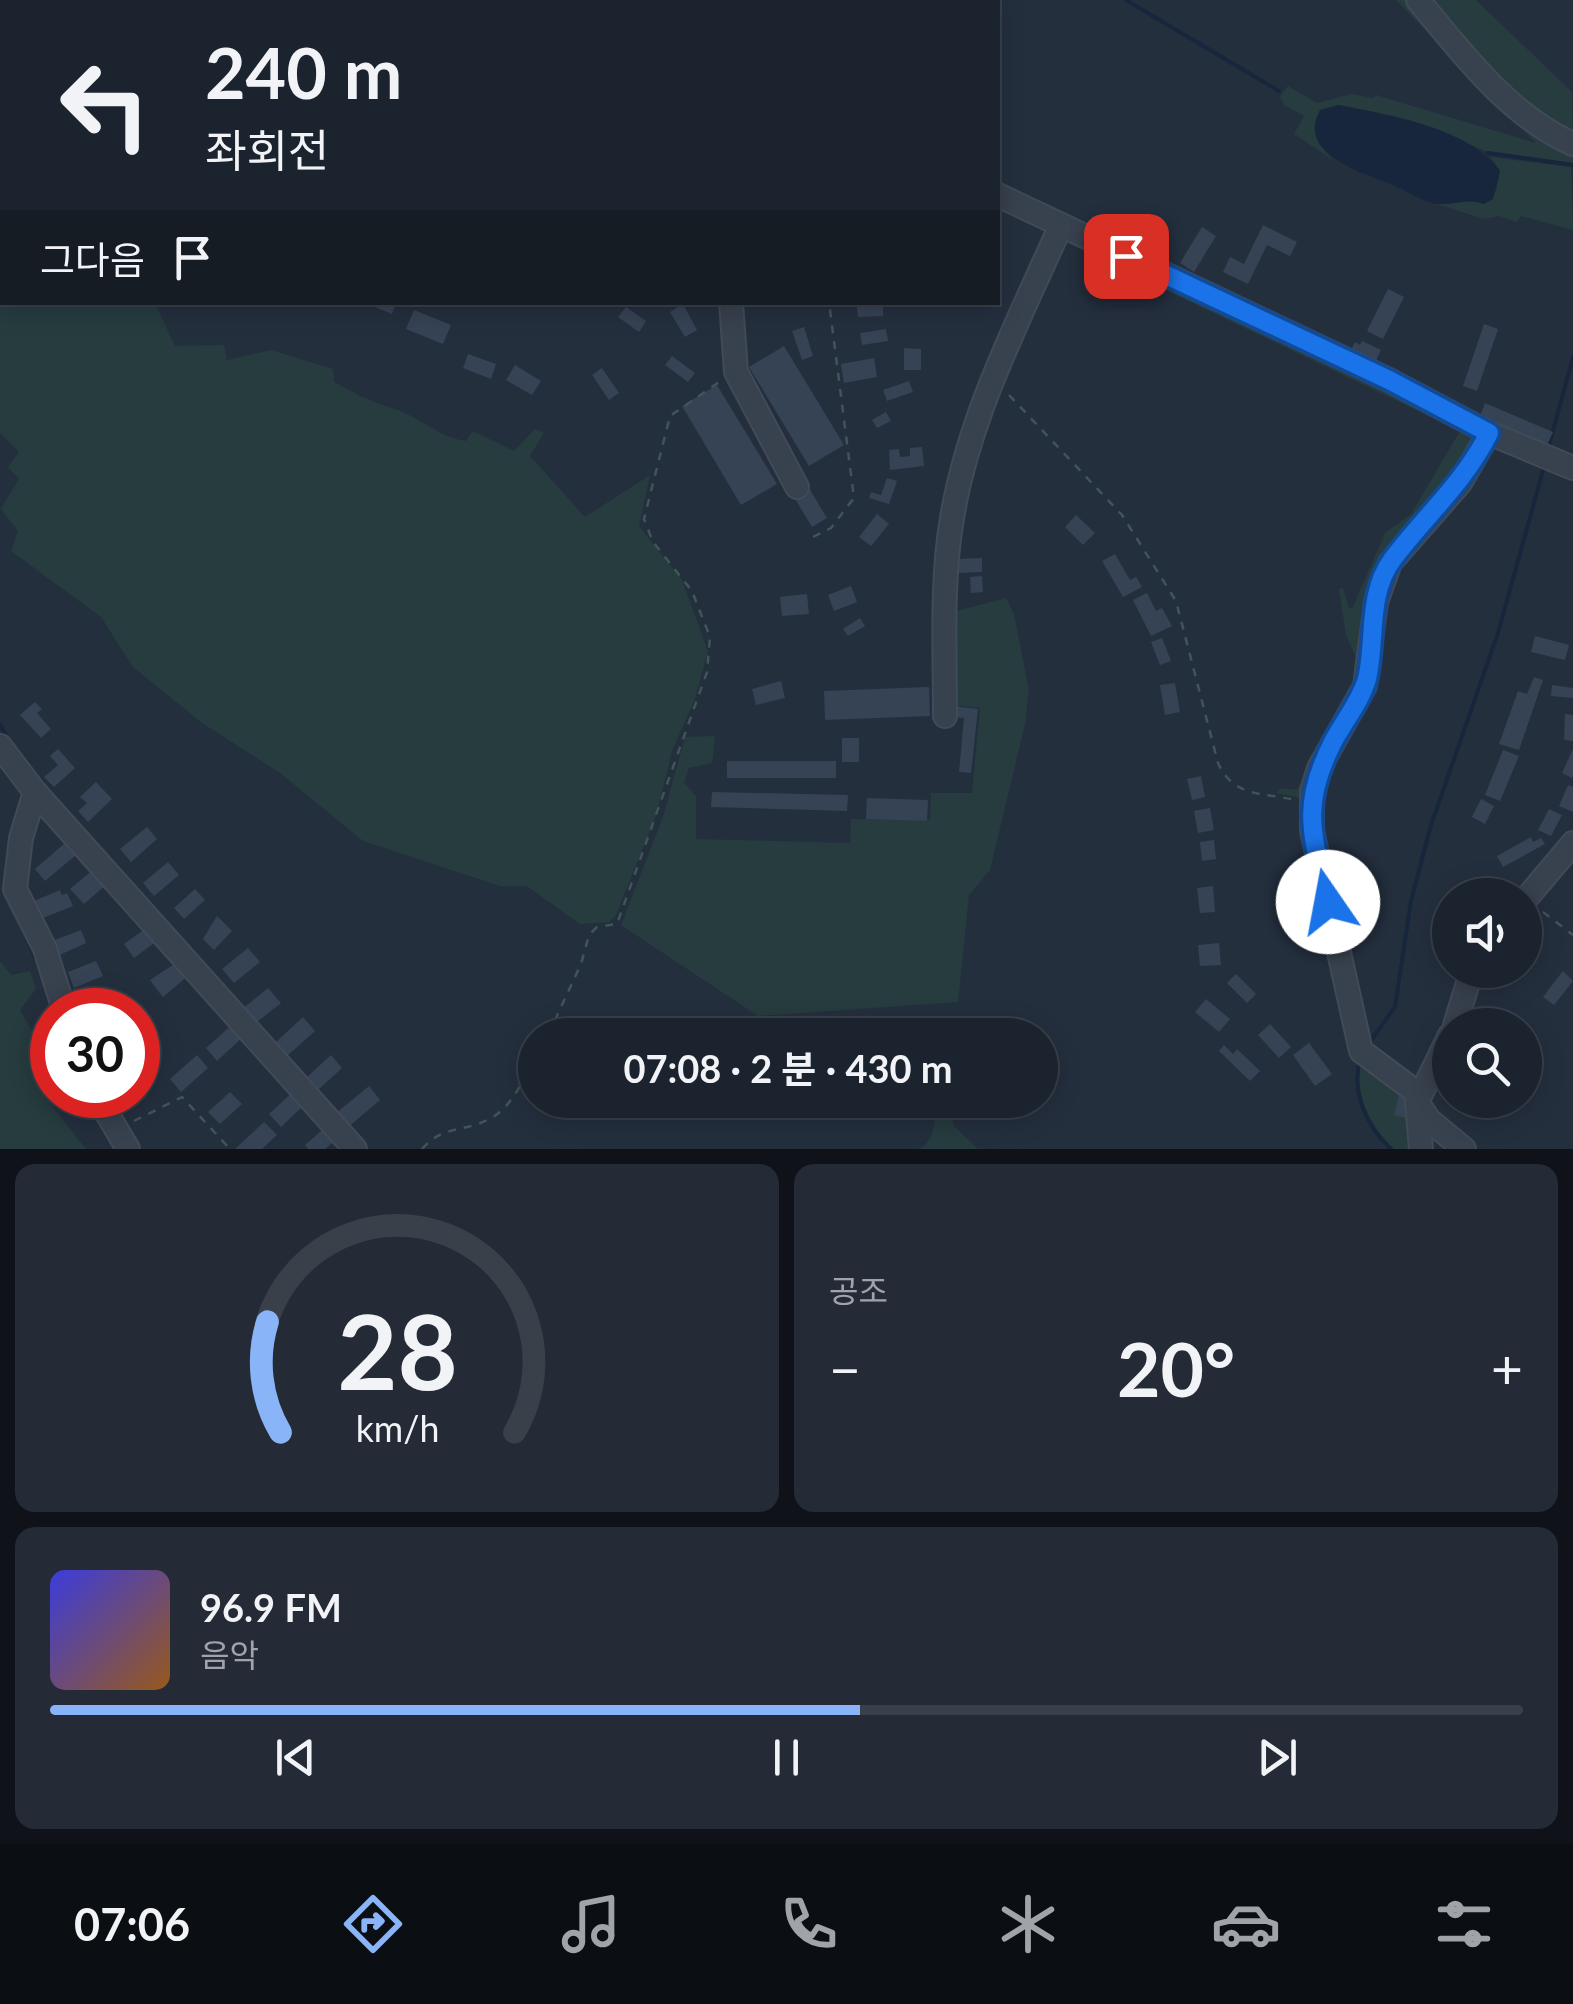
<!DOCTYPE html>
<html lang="ko">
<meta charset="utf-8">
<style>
:root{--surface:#1b232e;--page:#242b36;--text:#f1f3f6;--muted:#a0a4aa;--line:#39404a;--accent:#8ab4f8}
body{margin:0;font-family:Lato,"Noto Sans KR",sans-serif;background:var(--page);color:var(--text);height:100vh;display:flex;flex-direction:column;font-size:38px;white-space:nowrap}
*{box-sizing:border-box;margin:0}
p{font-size:32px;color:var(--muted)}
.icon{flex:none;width:55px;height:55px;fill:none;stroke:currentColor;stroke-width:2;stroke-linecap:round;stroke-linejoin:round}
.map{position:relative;height:1149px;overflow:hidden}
.details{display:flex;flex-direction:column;gap:15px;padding:15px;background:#0f1319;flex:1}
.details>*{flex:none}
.hud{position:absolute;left:0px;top:0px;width:1000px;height:305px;box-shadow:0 5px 25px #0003,0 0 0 2px var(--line);background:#1b232e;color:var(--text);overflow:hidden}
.fabs{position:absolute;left:1432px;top:878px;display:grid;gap:20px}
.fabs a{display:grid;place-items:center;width:110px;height:110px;border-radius:50%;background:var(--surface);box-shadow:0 5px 25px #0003,0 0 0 2px var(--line);font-size:50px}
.speed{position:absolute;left:30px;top:988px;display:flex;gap:20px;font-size:50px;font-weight:700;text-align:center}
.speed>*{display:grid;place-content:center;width:130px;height:130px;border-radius:50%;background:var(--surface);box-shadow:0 5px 25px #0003,0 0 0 2px var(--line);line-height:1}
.speed .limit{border:15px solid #d22;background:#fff;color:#111}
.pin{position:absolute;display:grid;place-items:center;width:85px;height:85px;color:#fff;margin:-42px;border-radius:20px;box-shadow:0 5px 15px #0006}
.me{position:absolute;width:110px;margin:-55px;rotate:348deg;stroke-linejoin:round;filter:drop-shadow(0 0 8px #0008)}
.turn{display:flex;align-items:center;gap:35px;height:210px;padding:0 40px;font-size:45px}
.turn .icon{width:130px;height:130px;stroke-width:2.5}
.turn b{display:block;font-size:70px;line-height:85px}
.then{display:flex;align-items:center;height:95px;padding:0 40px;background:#0003;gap:20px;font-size:38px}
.big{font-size:75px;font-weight:700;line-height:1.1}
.details .card{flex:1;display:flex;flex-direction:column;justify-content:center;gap:15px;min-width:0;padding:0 35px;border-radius:20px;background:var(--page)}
.details .dial{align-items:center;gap:0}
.dial svg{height:260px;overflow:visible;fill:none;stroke:var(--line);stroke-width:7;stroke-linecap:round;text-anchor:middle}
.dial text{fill:var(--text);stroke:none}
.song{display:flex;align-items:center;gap:30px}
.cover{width:120px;height:120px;border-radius:15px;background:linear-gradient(135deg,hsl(240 70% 55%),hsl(30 70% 35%))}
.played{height:10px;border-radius:5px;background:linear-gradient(90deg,var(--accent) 55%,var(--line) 55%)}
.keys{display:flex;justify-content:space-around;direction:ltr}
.heat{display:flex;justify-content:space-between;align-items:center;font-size:55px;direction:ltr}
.details .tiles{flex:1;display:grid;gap:15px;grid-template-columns:1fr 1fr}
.card:last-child{grid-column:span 2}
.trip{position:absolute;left:518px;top:1018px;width:540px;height:100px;border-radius:50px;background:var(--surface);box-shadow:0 5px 25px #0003,0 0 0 2px var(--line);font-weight:700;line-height:100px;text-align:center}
.tabs{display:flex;height:160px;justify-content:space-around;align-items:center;background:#0b0e12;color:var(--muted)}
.tabs .icon{width:70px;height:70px}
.tabs .current{color:var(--accent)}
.tabs b{font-size:45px;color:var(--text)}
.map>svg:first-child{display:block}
.green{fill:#263c3f}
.water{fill:#17263c}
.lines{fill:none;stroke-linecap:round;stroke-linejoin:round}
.stream{stroke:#17263c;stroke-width:4}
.building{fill:#364354}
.minor-casing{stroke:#414a57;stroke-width:26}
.path{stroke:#3f5557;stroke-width:2.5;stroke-dasharray:8 8;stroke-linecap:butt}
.minor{stroke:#38414e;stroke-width:22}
.route-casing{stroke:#114b97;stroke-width:25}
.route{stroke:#1a73e8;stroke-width:18}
</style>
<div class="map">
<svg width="1573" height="1149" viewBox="0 0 1573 1149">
<rect width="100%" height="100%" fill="#242f3e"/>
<g class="green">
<path d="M1396,0h11l166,153v10l-88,-12 -74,-30 -73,-16 -18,39 13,16 -39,-26 10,-18 -20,-11 -4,-9 8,-10 29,17 34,-9 22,4 3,-3 160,48z"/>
<path d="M1430,0h46l96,92 1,46 -58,-39z"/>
<path d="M1491,157l80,10 2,63 -52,-14 -4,6 -18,-6 -15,3 -47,-15 33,-5 14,5 12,-13 4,-20z"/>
<path d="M1063,236l421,200 -93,118 -25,105 -60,140 -29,-6 3,-5 17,2 63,-123 -14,-32 -7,-46 4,-1 6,20 4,-1 32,-74 26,-19 49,-83 -399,-191z"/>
<path d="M0,243l2,59 153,1 20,43 49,-1 3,15 44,-10 62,19 1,13c24,13 33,18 58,26 28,8 45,29 74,33l7,-10 41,20 21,-22 9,4 -14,23 55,61 65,-42 -11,51 43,54 26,71 -13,48 -23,52 -15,62 -41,102 -7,7 -29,2 -53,-38h-27l-137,-45 -83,-68 -78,-50 -69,-56 -32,-50 -90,-66 7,-20 -17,-22 18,-30 -11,-12 11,-15 -19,-19z"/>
<path d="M1006,598l8,16 15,76 -4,34 -35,146 -21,25 -11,107 -200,14 -137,-91 42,-108 22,-80 30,-1 -3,27 -23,5 -5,14 12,14v43l154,4 1,-24 79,1 1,-27h41l8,-85 -27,-3 -4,-92z"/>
<path d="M0,961l11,14 19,-4 6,17 -16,22 26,45 -6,36 46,58h-86z"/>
<path d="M889,1016l42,19h-86l4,-8 22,3z"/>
<path d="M1361,1061l47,31 11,57h-26c-22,-24 -41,-53 -32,-88z"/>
<path d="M925,1100h28v25l25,24h-59c16,-9 15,-26 17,-43z"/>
</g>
<path class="water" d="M1338,105c49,9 134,24 162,66l-7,28 -9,5c-17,-6 -29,1 -46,0 -13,-1 -31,-13 -43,-18 -30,-13 -100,-31 -75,-76z"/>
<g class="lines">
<g class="stream">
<path d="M621,0l6,2"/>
<path d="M1126,0l153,91"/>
<path d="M1488,153l85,12"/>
<path d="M1548,449l25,-92"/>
<path d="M0,725l9,16"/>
<path d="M5,886l5,-45"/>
<path d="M7,895l29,64"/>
<path d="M1369,1043l26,-36 16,-106 20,-76 67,-192 47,-170"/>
<path d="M1360,1060c-9,32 7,67 31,89"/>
<path d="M95,1115l16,27"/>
</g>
</g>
<g class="building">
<path d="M1263,225l34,17 -7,14 -23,-11 -19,39 -25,-12 7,-15 14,7z"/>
<path d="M1202,227l14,9 -22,36 -14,-9z"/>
<path d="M1388,289l16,8 -21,42 -16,-8z"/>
<path d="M363,302h33l-4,12z"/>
<path d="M683,304l14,26 -12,7 -15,-25z"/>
<path d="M883,306v10l-25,1 -1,-10z"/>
<path d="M626,307l20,14 -7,11 -21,-15z"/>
<path d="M414,310l37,15 -8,19 -37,-15z"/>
<path d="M1484,324l14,5 -21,62 -14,-5z"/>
<path d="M804,327l9,29 -11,4 -10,-29z"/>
<path d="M886,329l2,12 -26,4 -2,-12z"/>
<path d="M1362,341l19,9 -7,15 -25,-12 6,-11 5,3z"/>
<path d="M784,346l60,99 -35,21 -60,-99z"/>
<path d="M904,348l17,1v21h-17z"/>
<path d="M468,354l28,10 -5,15 -28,-11z"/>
<path d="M672,356l23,17 -7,9 -23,-17z"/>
<path d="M874,358l3,19 -33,6 -3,-19z"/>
<path d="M515,365l26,16 -9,14 -26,-15z"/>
<path d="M602,368l17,25 -10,7 -17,-25z"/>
<path d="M909,381l4,11 -26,9 -4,-11z"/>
<path d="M717,385l60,99 -36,21 -59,-99z"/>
<path d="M1485,403l68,29 -6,13 -67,-29z"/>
<path d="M886,412l5,9 -14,7 -5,-8z"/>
<path d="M922,447l2,19 -34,4 -1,-20 10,-1 1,8 10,-1v-8z"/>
<path d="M887,478l10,3 -8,23 -20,-6 2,-6 10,3z"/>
<path d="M809,488l18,30 -15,9 -18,-30z"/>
<path d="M877,514l12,10 -18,22 -12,-9z"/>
<path d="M1076,515l19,18 -12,12 -18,-18z"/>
<path d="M1115,554l15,26 6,-3 6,10 -19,10 -21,-36z"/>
<path d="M982,558v14l-25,1v-14z"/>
<path d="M982,576l1,16 -12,1 -1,-16z"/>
<path d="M851,586l6,16 -23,9 -6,-16z"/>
<path d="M1147,593l9,18 6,-3 10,18 -21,10 -18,-36z"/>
<path d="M807,594l2,20 -27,2 -2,-19z"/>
<path d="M860,618l5,8 -17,10 -5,-7z"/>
<path d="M1535,636l34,9 -4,15 -34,-8z"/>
<path d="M1162,638l9,23 -11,4 -9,-23z"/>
<path d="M1534,677l9,3 -24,70 -20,-6 19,-53 9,3z"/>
<path d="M781,681l4,17 -29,7 -4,-16z"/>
<path d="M1175,683l5,29 -15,3 -5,-30z"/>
<path d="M1552,685l21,3v10l-22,-2z"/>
<path d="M929,687l1,29 -105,4 -1,-29z"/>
<path d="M35,702l7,7 -5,4 14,16 -10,9 -21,-23z"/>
<path d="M953,706l25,3 -7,64 -12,-1 5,-54 -12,-1z"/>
<path d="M1565,714l8,1v26l-9,-1z"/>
<rect x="842" y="738" width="17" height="24"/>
<path d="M58,749l17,19 -21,19 -10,-10 14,-12 -8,-9z"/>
<path d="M1573,749v27l-1,2 -10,-5z"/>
<path d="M1503,750l16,6 -19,45 -15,-6z"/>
<rect x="727" y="761" width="109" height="17"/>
<path d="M1201,776l4,21 -13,3 -5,-21z"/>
<path d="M96,782l16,17 -24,23 -10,-11 9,-8 -7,-6z"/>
<path d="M1568,785l5,2v25l-14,-6z"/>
<path d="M712,792l136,3 -1,16 -136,-4z"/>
<path d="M867,798l61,2 -1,21 -61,-2z"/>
<path d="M1481,799l13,7 -9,18 -13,-7z"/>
<path d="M1210,808l4,22 -16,3 -4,-22z"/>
<path d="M1549,809l13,6 -11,21 -13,-6z"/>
<path d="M147,827l10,12 -26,23 -11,-13z"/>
<path d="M1531,837l2,5 8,-4 4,6 -42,23 -6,-11z"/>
<path d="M1214,840l2,19 -14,2 -2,-19z"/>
<path d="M65,843l11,12 -31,26 -10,-12z"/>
<path d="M168,862l11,13 -25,21 -11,-13z"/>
<path d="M94,869l13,15 -23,20 -14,-15z"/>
<path d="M1213,886l2,26 -15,1 -3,-25z"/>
<path d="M195,889l10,11 -21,19 -10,-11z"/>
<path d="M60,890l2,5 5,-2 6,13 -35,14 -4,-19z"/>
<path d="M217,916l15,15 -18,19 -11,-11z"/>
<path d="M149,926l9,14 -24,18 -10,-14z"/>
<path d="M81,930l5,13 -33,15 -6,-15z"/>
<path d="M1219,943l2,22 -21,1 -2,-21z"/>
<path d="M248,948l12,14 -26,21 -12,-14z"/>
<path d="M96,961l7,15 -29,12 -6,-16z"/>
<path d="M179,961l11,13 -27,23 -13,-17z"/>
<path d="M1563,971l10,10 -19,24 -11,-8z"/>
<path d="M1236,974l20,20 -9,9 -20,-20z"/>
<path d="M268,988l13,15 -28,22 -13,-14z"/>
<path d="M1206,999l24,20 -11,13 -24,-20z"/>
<path d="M303,1017l12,14 -28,25 -12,-13z"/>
<path d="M234,1023l11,12 -28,26 -11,-13z"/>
<path d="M1270,1024l21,23 -12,11 -21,-23z"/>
<path d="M1309,1043l23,31 -17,12 -22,-31z"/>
<path d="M1224,1045l9,9 4,-5 23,22 -10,10 -31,-30z"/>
<path d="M197,1055l11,13 -27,24 -11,-13z"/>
<path d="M331,1055l11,13 -24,22 -11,-13z"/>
<path d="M369,1086l11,14 -33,28 -12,-14z"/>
<path d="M295,1090l11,13 -25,24 -12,-13z"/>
<path d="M230,1092l12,12 -22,20 -12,-12z"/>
<path d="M1399,1095l12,3 -5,20 -12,-3z"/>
<path d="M264,1122l13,13 -15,14h-27z"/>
<path d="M328,1125l11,12 -14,12h-17l-3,-4z"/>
</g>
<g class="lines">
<defs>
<g id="minor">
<path d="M597,0l5,2"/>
<path d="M1418,0c44,53 91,116 155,144"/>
<path d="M998,195l391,185 100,53 84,35"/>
<path d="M731,302l5,70 61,115"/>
<path d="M945,716c0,-66 -4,-133 7,-198 17,-103 67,-198 109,-293"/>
<path d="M0,746l35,46 320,357"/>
<path d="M35,792l-14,46 -6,51 30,60 19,61"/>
<path d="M1525,900l48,-57"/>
<path d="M1455,1025l17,-55"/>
<path d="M1450,1035l-33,67 12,18 35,29"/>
<path d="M96,1095l32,54"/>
<path d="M1420,1095l-59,-44 -49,-220v-40l7,-23 46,-82 11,-84 14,-39 70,-80 29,-50"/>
<path d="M1417,1102l4,47"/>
</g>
</defs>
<use href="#minor" class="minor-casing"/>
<g class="path">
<path d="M794,2l1,-2"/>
<path d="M1009,395l113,120 54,86 42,162c16,35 44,29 77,37"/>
<path d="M813,537l18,-9 23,-30 -25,-196"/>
<path d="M1543,912l30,23"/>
<path d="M548,1035l33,-71 8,-29 8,-8 20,-3 90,-252 3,-35 -18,-46 -39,-49 -9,-23 26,-103 52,-36"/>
<path d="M134,1121l48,-24 48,52"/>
<path d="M422,1149c21,-25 45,-16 71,-32 21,-13 30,-38 42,-59"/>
</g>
<use href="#minor" class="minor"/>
</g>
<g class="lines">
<defs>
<path id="route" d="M1126,256l263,124 100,53c-25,50 -64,83 -97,127 -25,34 -16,81 -25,119 -6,21 -22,41 -33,61 -34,65 -22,93 -6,162"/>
</defs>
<use href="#route" class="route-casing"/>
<use href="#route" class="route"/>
</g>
</svg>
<div class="fabs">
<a><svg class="icon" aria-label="sound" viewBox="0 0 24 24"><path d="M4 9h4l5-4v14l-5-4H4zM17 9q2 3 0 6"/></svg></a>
<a><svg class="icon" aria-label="search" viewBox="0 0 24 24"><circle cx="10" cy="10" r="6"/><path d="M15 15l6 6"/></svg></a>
</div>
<div class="speed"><div class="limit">30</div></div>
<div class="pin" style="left:1126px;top:256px;background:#d93025"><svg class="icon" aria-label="arrive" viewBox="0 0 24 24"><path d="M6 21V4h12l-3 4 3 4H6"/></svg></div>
<svg class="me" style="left:1328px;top:902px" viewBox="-20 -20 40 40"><circle r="19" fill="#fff"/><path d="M0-13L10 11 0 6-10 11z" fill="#1a73e8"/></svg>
<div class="trip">07:08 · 2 분 · 430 m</div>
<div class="hud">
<div class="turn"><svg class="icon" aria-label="left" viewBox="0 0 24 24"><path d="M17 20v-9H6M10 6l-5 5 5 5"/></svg><div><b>240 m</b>좌회전</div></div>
<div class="then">그다음<svg class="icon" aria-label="arrive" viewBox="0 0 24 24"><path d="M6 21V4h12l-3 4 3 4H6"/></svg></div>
</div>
</div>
<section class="details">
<div class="tiles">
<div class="card dial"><svg viewBox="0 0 100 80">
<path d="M14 69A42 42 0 1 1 86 69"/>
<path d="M14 69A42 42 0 0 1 10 35" stroke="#8ab4f8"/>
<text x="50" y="56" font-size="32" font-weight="700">28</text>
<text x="50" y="72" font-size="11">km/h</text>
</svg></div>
<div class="card"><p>공조</p>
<div class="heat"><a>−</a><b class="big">20°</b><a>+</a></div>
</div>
<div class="card">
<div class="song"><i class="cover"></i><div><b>96.9 FM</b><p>음악</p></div></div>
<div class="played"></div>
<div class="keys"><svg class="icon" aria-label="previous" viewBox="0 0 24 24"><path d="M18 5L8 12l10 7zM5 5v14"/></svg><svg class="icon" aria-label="pause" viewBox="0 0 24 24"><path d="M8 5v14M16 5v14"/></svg><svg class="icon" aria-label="next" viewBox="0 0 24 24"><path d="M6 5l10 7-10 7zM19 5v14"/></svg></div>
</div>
</div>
</section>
<nav class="tabs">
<b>07:06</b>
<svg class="icon current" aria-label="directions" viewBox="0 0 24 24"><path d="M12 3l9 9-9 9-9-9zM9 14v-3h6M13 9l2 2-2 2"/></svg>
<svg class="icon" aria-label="music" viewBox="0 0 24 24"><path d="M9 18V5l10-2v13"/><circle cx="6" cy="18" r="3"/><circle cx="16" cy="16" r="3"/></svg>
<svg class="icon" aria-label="phone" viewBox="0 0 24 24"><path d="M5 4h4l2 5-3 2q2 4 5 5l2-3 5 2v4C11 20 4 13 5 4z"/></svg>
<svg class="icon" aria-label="climate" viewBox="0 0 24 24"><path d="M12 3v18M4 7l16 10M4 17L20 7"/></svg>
<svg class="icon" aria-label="car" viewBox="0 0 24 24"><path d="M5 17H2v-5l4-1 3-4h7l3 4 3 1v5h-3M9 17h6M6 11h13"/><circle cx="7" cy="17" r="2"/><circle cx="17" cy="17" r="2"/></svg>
<svg class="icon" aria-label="filters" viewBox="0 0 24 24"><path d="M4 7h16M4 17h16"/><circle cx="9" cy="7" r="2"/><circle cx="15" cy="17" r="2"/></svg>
</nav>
